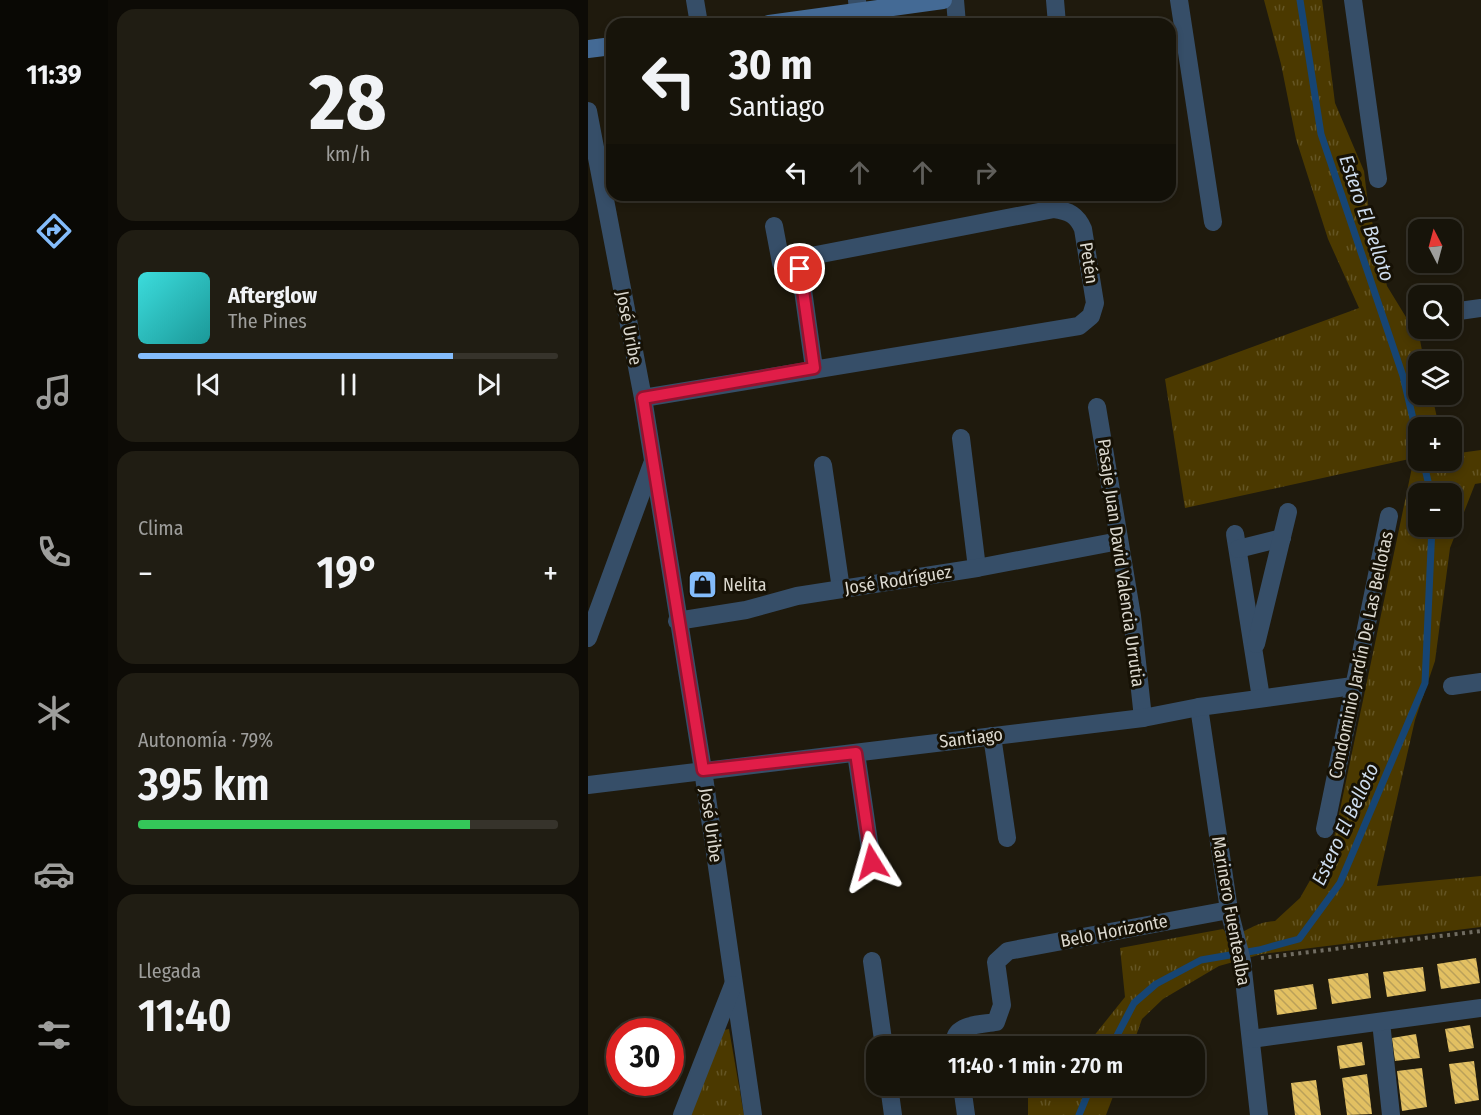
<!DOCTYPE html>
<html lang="es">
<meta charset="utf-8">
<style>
:root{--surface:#17140a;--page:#201d13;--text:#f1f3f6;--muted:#9e9e9c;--line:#36332b;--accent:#84bcfb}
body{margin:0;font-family:"Fira Sans Condensed",sans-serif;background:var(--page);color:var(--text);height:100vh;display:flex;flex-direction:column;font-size:22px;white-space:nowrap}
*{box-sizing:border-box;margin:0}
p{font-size:20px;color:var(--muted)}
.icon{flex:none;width:33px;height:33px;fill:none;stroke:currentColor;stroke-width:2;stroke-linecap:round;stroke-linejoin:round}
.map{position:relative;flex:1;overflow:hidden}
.sheet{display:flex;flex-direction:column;gap:9px;padding:9px;background:#0d0b06;width:480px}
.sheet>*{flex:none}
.guide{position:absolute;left:18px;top:18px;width:570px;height:183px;border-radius:18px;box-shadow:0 3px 9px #0003,0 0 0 2px var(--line);background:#17140a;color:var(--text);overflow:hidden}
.needle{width:39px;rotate:354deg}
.buttons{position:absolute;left:820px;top:219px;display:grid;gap:12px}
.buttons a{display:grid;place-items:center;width:54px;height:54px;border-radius:12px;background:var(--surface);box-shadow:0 3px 9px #0003,0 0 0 2px var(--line);font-size:30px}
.speed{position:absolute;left:18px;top:1018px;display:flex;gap:12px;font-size:30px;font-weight:700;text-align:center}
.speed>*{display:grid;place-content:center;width:78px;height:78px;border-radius:50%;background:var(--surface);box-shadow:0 3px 9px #0003,0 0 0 2px var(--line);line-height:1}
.speed .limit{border:9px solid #d22;background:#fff;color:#111}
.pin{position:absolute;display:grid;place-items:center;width:51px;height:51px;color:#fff;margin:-26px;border:3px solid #fff;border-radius:50%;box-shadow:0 2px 6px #0007}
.me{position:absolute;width:66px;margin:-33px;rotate:352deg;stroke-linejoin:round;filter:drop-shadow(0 0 4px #0008)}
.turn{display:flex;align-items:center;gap:21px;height:126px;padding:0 24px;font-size:27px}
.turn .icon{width:78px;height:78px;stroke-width:2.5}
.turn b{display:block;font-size:42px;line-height:51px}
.lanes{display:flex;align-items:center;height:57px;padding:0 24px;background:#0003;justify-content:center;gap:30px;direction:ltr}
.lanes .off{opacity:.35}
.big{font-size:45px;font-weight:600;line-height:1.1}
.sheet .widget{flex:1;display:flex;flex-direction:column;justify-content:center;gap:9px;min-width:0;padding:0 21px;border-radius:18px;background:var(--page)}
.sheet .dial{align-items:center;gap:0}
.dial b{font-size:78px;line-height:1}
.song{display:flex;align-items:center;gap:18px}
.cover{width:72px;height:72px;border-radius:9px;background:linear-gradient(135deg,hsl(180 70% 55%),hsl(180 70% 35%))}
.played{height:6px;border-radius:3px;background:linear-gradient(90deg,var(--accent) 75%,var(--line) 75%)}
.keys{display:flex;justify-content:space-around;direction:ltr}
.heat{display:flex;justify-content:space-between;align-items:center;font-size:33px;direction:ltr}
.charge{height:9px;border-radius:4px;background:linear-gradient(90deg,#34c759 79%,var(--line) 0)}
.trip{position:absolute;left:278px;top:1036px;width:339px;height:60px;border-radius:18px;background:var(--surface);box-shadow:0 3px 9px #0003,0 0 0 2px var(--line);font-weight:600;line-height:60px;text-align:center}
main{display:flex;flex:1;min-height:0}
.tabs{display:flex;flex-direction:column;width:108px;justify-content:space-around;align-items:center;background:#090804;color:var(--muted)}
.tabs .icon{width:42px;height:42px}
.tabs .current{color:var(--accent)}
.tabs b{font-size:27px;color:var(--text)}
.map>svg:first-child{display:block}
.grass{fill:url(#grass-tufts);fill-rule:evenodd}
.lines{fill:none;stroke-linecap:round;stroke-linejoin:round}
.stream{stroke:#164574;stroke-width:7}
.building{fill:url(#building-back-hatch)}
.path{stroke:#706c61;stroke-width:4;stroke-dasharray:3 4.5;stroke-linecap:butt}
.street{stroke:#364e68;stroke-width:18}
.secondary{stroke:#446a95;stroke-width:18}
.route-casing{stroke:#92132f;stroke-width:15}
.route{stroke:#e11d48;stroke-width:10}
.labels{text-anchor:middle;stroke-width:6;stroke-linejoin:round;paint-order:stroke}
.street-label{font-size:18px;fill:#dbd8cf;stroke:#161105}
.poi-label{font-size:18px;fill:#dbd8cf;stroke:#161105;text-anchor:start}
.water-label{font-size:20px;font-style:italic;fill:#cddcee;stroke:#161105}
</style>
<main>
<nav class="tabs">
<b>11:39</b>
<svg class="icon current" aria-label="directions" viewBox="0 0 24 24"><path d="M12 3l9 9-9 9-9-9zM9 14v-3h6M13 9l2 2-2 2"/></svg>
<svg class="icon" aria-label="music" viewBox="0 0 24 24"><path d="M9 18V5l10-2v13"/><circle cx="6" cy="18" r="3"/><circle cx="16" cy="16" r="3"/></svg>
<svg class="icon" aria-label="phone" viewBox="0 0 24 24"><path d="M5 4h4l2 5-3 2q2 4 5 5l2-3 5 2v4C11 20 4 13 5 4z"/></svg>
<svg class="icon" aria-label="climate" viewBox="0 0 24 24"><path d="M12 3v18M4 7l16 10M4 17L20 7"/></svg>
<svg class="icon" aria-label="car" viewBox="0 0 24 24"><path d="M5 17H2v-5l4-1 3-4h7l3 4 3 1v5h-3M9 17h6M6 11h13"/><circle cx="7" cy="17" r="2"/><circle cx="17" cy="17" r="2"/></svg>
<svg class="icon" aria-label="filters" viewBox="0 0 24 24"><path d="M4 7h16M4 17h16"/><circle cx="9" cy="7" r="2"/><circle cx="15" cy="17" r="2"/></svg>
</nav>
<section class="sheet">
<div class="widget dial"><b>28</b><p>km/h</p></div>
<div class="widget">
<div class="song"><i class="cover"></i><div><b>Afterglow</b><p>The Pines</p></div></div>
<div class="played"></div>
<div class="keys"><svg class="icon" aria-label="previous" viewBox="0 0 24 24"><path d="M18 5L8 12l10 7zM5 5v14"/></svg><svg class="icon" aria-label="pause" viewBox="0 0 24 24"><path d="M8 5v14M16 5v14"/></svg><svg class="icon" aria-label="next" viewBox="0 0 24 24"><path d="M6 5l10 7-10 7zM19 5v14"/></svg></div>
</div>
<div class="widget"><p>Clima</p>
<div class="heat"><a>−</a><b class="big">19°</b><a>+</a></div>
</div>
<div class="widget"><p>Autonomía · 79%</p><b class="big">395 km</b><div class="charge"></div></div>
<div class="widget"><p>Llegada</p><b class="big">11:40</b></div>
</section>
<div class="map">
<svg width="893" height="1115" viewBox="0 0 893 1115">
<defs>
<pattern id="grass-tufts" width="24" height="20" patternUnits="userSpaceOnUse" patternTransform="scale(1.5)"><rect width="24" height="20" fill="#4b3900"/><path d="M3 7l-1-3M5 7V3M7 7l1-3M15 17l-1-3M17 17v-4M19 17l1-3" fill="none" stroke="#645524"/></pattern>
<pattern id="building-back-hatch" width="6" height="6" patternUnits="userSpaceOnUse" patternTransform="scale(1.5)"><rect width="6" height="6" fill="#e2c062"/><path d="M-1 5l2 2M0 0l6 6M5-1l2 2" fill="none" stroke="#baa059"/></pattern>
</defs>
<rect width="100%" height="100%" fill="#1f1a0d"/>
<g class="grass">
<path d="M676,0h58l13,103 29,68 4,33 19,82 33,54 4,21 -5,1v32l13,1 7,32 -20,1v32h33v-6l29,-4v33l-6,1 -25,64 -15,113 -20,59 -38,166 104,-10v51l-219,27 -43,12 -56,33 -21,20 -10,28h-47l40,-50 -5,-49 103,-19 6,8c20,-6 26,-15 46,-16l25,-23 34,-60 80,-380 -229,50 -20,-129 194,-71 -31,-69 -32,-100 -15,-75zM831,494h33v32h-33z"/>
<path d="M141,1029l15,86h-53l33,-85z"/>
<path d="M440,1086h89l-11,29h-78z"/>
</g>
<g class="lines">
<g class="stream">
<path d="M712,0l21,134 82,242 16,68"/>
<path d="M835,460l8,34"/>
<path d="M523,1047l23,-44 22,-19 45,-24 58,-10 40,-11 41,-56 85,-200 7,-157"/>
<path d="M491,1115l12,-29"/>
</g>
</g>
<g class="building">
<path d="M888,958l4,25 -39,6 -4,-25z"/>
<path d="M835,967l3,24 -39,6 -4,-25z"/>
<path d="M780,973l3,25 -39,6 -4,-25z"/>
<path d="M725,984l4,25 -40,6 -3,-25z"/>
<path d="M882,1025l4,23 -25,4 -4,-23z"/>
<path d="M828,1034l4,24 -25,3 -3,-23z"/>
<path d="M774,1042l3,23 -25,4 -3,-23z"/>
<path d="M886,1061l5,39 -24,4 -6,-40z"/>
<path d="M834,1068l5,39 -25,4 -5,-40z"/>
<path d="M779,1074l5,40 -25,1 -5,-37z"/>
<path d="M728,1080l5,35h-26l-4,-32z"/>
</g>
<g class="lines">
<path class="path" d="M673,958l220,-27"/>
<g class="street">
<path d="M107,0l4,24"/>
<path d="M269,0l2,24"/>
<path d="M367,0l2,24"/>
<path d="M467,0l2,24"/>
<path d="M591,0l34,222"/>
<path d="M765,0l25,179"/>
<path d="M0,111l55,287 60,372 50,345"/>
<path d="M186,226l7,37 19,6"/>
<path d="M864,312l29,-4"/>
<path d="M55,398l436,-72 12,-10 4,-13 -12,-74c-6,-14 -14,-18 -29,-20l-238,46 -10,5 -6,9 14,99"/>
<path d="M509,407l35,209 11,102"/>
<path d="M373,438l16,130"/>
<path d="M235,465l18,124"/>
<path d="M647,534l26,164"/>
<path d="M650,549l44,-11"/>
<path d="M89,621l69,-11 51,-14 180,-28 142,-27"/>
<path d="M0,638l64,-174"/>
<path d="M668,644l32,-132"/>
<path d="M864,686l29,-4"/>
<path d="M611,707l30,203 13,51 17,154"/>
<path d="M404,736l15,102"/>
<path d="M268,753l16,109"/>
<path d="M0,785l555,-67 56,-11 154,-21"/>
<path d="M737,829l64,-313"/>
<path d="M284,961l12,86"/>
<path d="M793,1022l10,93"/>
<path d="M663,1039l230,-31"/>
<path d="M367,1047c-4,-24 25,-22 41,-25l6,-17 -6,-43 12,-11 221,-41"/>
<path d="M301,1086l4,29"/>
<path d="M374,1086l4,29"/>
<path d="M94,1115l51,-130"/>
</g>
<g class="secondary">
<path d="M181,24l174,-24"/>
<path d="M0,49l24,-3"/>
</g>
</g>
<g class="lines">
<defs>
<path id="route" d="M212,269l14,99 -171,30 60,372 153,-17 16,109"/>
</defs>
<use href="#route" class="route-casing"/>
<use href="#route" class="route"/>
</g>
<defs>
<symbol id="shop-square" viewBox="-11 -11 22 22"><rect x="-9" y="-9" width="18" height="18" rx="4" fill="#84bcfb" stroke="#161105"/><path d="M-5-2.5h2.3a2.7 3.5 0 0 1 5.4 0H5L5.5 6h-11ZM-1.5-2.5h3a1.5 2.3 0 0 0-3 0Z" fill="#111"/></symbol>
</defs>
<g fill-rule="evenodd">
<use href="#shop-square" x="98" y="568" width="33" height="33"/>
</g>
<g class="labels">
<g class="street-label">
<text transform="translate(501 263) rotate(81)" y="6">Petén</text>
<text transform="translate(41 328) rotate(79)" y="6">José Uribe</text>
<text transform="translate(533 563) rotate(82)" y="6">Pasaje Juan David Valencia Urrutia</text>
<text transform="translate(310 580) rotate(-9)" y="6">José Rodríguez</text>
<text transform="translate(773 655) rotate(-78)" y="6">Condominio Jardín De Las Bellotas</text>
<text transform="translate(383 738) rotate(-7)" y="6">Santiago</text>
<text transform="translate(123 825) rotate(82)" y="6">José Uribe</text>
<text transform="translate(643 911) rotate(80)" y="6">Marinero Fuentealba</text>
<text transform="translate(526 931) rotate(-11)" y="6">Belo Horizonte</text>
</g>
<g class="poi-label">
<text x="135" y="591">Nelita</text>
</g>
<g class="water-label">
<text transform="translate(779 218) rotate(71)" y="7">Estero El Belloto</text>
<text transform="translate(757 824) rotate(-65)" y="7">Estero El Belloto</text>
</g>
</g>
</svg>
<div class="buttons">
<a><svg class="needle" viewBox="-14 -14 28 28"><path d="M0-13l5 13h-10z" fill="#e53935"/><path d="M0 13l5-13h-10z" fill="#9e9e9c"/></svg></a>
<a><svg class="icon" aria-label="search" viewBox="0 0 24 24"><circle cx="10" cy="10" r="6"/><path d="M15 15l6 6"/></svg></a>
<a><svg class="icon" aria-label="layers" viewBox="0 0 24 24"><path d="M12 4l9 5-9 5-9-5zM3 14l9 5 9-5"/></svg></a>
<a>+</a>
<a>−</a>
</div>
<div class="speed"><div class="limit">30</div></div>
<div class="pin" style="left:212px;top:269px;background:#d93025"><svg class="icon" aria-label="arrive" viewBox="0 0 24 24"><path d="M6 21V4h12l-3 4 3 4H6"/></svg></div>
<svg class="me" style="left:284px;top:862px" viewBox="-20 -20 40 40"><path d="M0-17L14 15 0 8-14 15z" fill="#e11d48" stroke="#fff" stroke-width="4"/></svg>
<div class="trip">11:40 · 1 min · 270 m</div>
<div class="guide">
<div class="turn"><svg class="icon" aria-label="left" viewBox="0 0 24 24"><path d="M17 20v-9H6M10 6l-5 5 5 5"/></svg><div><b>30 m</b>Santiago</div></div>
<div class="lanes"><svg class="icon" aria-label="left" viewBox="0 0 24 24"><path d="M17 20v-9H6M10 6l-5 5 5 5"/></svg><svg class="icon off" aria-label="ahead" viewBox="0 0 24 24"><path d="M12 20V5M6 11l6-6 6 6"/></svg><svg class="icon off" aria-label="ahead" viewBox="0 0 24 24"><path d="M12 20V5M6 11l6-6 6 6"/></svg><svg class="icon off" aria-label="right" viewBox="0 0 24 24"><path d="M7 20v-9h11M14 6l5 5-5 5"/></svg></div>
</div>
</div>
</main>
